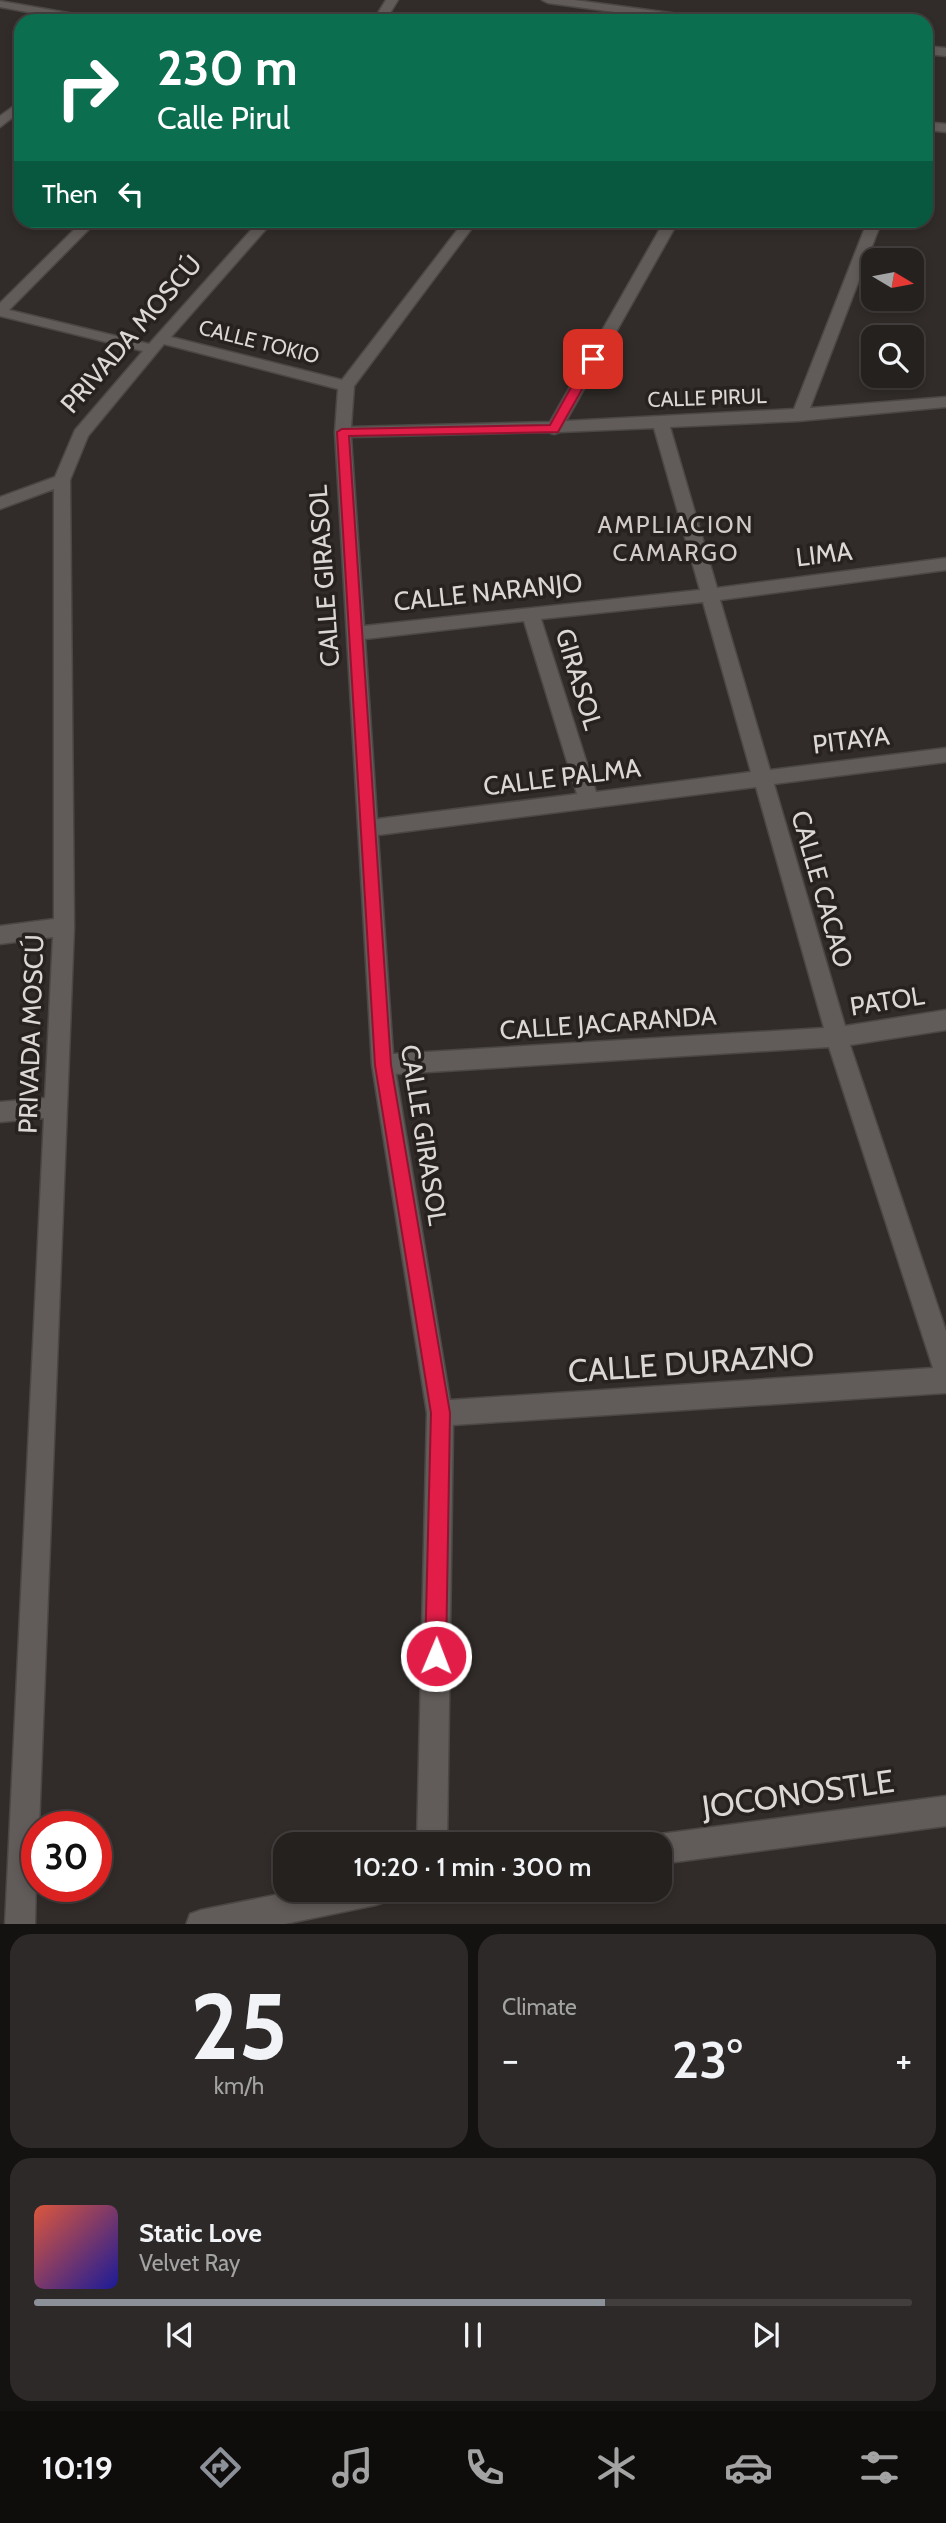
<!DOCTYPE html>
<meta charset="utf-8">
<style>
:root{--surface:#25211f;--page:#2d2928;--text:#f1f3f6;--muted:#a3a3a4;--line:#423e3d;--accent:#8c9099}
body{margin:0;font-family:Cabin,sans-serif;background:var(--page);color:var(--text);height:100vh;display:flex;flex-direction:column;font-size:26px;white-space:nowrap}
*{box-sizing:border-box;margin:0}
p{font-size:23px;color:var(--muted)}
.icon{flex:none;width:38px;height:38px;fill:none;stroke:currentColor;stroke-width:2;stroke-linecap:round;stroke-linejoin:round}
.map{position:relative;height:1924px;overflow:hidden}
.details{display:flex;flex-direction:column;gap:10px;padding:10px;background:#141211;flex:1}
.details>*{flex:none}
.top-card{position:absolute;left:14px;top:14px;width:919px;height:214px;border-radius:21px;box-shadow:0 4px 10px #0003,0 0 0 2px var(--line);background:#0b6e4f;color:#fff;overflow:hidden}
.needle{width:46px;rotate:100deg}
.fabs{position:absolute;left:861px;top:248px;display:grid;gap:14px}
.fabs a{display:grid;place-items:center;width:63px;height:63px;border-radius:14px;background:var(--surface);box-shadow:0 4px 10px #0003,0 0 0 2px var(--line);font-size:35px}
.speed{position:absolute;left:21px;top:1811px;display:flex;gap:14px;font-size:35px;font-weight:700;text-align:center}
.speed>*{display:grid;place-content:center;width:91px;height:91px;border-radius:50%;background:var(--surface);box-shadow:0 4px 10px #0003,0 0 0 2px var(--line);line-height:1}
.speed .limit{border:10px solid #d22;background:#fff;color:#111}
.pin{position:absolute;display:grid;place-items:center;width:60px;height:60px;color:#fff;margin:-30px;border-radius:14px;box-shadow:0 4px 10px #0006}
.me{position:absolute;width:77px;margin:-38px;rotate:1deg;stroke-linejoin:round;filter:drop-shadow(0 0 5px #0008)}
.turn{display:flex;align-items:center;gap:24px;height:147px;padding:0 28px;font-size:32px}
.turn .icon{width:91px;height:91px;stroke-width:2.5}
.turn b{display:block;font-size:49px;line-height:60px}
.then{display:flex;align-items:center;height:66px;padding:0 28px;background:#0003;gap:14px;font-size:26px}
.big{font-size:52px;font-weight:600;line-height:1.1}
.details .card{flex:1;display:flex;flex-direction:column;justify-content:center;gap:10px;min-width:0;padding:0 24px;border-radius:21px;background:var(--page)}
.details .dial{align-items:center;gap:0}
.dial b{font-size:91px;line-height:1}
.song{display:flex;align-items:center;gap:21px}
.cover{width:84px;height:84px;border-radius:10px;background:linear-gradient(135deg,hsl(10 70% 55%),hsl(240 70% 35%))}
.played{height:7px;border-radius:4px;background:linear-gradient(90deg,var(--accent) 65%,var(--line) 65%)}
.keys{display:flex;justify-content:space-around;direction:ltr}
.heat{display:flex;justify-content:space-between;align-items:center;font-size:38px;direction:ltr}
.details .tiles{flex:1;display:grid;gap:10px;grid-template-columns:1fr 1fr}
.card:last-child{grid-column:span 2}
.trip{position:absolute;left:273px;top:1832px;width:399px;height:70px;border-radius:21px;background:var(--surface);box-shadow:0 4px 10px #0003,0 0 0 2px var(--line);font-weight:600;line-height:70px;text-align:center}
.tabs{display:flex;height:112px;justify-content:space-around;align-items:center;background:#0f0d0c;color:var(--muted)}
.tabs .icon{width:49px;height:49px}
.tabs .current{color:var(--accent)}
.tabs b{font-size:32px;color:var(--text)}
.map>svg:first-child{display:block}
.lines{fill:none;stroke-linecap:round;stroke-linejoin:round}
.street-casing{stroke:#4b4745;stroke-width:3}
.secondary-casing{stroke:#4b4745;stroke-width:3}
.street{fill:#615b59;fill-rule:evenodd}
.secondary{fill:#615b59;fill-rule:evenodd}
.route{fill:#e11d48;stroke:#92132f;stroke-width:2}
.labels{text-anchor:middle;stroke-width:7;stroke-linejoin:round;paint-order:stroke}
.far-street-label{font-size:21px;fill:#dad7d5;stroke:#272220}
.far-quarter-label{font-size:24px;letter-spacing:2px;fill:#d1cac7;stroke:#272220}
.street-label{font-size:26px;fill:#dad7d5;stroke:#272220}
.near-street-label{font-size:32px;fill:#dad7d5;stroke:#272220}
</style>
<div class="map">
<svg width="946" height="1925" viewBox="0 0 946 1925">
<rect width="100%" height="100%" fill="#312c29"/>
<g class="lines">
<defs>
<g id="street">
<path d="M386,0h12l-13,21h-12z"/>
<path d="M0,1l97,17 6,3h-26l-77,-14z"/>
<path d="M21,101v10l-21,16v-11z"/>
<path d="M926,122l20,2v8l-20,-2z"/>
<path d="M84,220h14l-89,90 140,34 111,-124h14l-103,117 171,43 123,-160h13l-124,166 -3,41 199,-5 115,-202h14l-113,201 228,-12 74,-189h14l-72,188 136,-11v10l-147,14 -129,6 47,161 229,-30v12l-226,30 50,170 176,-22v14l-172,22 71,242 101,-16v20l-96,15 96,286v62l-493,32 -6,419h-30l10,-431 -55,-348 -37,-633 3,-43 -174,-45 -76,92 -18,44 4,447 -35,900h-2l-2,98h-30l39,-807 -44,4v-20l45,-4 8,-161 -53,7v-18l54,-7v-430l-54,20v-12l55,-20 20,-47 68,-79 -143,-35v-13zM654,428l46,162 -336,36 -13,-189 197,-5 6,2 6,-2zM703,602l48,170 -155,20 -55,-173zM524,621l53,173 -200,25 -12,-180zM756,787l68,241 -431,26 -15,-219zM829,1047l104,321 -483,32 -54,-326z"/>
<path d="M946,1796v30l-286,38v-20h-13l2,-6 11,-4z"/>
<path d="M300,1890h91l-4,11 -11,4 -96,20h-94l4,-11 11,-4z"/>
</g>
<g id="secondary">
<path d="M542,0h32l134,18 6,3h-33l-133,-18z"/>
<path d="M926,46l20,2v8l-20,-2z"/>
</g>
</defs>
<use href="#street" class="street-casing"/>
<use href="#secondary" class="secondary-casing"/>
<use href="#street" class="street"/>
<use href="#secondary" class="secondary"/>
</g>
<path class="route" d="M593,356l6,3 -41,73 -209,4 42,629 59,348 -4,243 -3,7 -7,3 -8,-3 -3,-7 6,-243 -56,-348 -38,-633 5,-3 208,-4 37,-66z"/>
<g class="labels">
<g class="far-street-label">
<text transform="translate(259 342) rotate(14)" y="7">CALLE TOKIO</text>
<text transform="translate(707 398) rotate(-2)" y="7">CALLE PIRUL</text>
</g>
<g class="far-quarter-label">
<text x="676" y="533">AMPLIACION<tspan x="676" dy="28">CAMARGO</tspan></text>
</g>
<g class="street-label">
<text transform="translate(131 334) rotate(-49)" y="9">PRIVADA MOSCÚ</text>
<text transform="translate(824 554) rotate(-7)" y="9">LIMA</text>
<text transform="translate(324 576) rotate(-94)" y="9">CALLE GIRASOL</text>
<text transform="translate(488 592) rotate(-6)" y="9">CALLE NARANJO</text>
<text transform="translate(579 679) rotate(73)" y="9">GIRASOL</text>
<text transform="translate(851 740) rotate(-7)" y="9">PITAYA</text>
<text transform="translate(562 777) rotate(-7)" y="9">CALLE PALMA</text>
<text transform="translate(822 889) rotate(74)" y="9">CALLE CACAO</text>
<text transform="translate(887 1001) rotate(-9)" y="9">PATOL</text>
<text transform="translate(608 1023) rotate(-4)" y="9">CALLE JACARANDA</text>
<text transform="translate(31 1034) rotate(-88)" y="9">PRIVADA MOSCÚ</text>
<text transform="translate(424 1135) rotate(81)" y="9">CALLE GIRASOL</text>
</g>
<g class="near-street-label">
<text transform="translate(691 1363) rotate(-4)" y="11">CALLE DURAZNO</text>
<text transform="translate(798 1794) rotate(-8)" y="11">JOCONOSTLE</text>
</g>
</g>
</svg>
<div class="fabs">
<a><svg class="needle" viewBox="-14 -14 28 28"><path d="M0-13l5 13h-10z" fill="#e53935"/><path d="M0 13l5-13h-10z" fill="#a3a3a4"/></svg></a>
<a><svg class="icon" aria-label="search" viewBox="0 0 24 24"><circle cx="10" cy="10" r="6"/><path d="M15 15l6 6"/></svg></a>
</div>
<div class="speed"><div class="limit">30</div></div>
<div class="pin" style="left:593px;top:359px;background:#d93025"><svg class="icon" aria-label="arrive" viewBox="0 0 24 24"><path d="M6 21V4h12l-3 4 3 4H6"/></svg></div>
<svg class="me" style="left:436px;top:1656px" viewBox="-20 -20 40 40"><circle r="17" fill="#e11d48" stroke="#fff" stroke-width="3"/><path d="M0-11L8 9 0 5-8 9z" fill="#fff"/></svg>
<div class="trip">10:20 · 1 min · 300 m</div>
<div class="top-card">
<div class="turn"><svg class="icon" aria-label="right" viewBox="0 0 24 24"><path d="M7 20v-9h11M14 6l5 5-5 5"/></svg><div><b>230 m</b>Calle Pirul</div></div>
<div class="then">Then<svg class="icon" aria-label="left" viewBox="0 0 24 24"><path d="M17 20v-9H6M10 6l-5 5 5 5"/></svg></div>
</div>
</div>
<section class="details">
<div class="tiles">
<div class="card dial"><b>25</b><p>km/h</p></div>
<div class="card"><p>Climate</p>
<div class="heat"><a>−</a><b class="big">23°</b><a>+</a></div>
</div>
<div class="card">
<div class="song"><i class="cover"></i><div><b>Static Love</b><p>Velvet Ray</p></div></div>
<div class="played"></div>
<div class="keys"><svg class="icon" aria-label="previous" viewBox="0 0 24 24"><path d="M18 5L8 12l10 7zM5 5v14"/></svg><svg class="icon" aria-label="pause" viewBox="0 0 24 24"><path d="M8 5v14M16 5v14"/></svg><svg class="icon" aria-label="next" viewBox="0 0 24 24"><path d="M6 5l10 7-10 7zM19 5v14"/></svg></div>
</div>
</div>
</section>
<nav class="tabs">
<b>10:19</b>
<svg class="icon current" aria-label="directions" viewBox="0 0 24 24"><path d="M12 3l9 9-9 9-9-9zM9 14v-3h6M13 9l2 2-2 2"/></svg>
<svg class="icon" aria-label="music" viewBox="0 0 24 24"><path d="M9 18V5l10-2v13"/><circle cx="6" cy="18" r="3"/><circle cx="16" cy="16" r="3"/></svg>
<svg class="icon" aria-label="phone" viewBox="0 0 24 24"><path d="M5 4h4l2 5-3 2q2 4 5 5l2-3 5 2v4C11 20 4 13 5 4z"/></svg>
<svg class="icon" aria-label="climate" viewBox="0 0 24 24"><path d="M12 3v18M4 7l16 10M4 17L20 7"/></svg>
<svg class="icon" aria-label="car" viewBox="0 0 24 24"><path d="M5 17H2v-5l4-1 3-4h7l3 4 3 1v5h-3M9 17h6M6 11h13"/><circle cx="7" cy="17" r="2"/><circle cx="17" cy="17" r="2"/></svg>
<svg class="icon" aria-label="filters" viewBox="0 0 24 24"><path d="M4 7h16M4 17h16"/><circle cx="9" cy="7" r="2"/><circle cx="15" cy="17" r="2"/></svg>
</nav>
